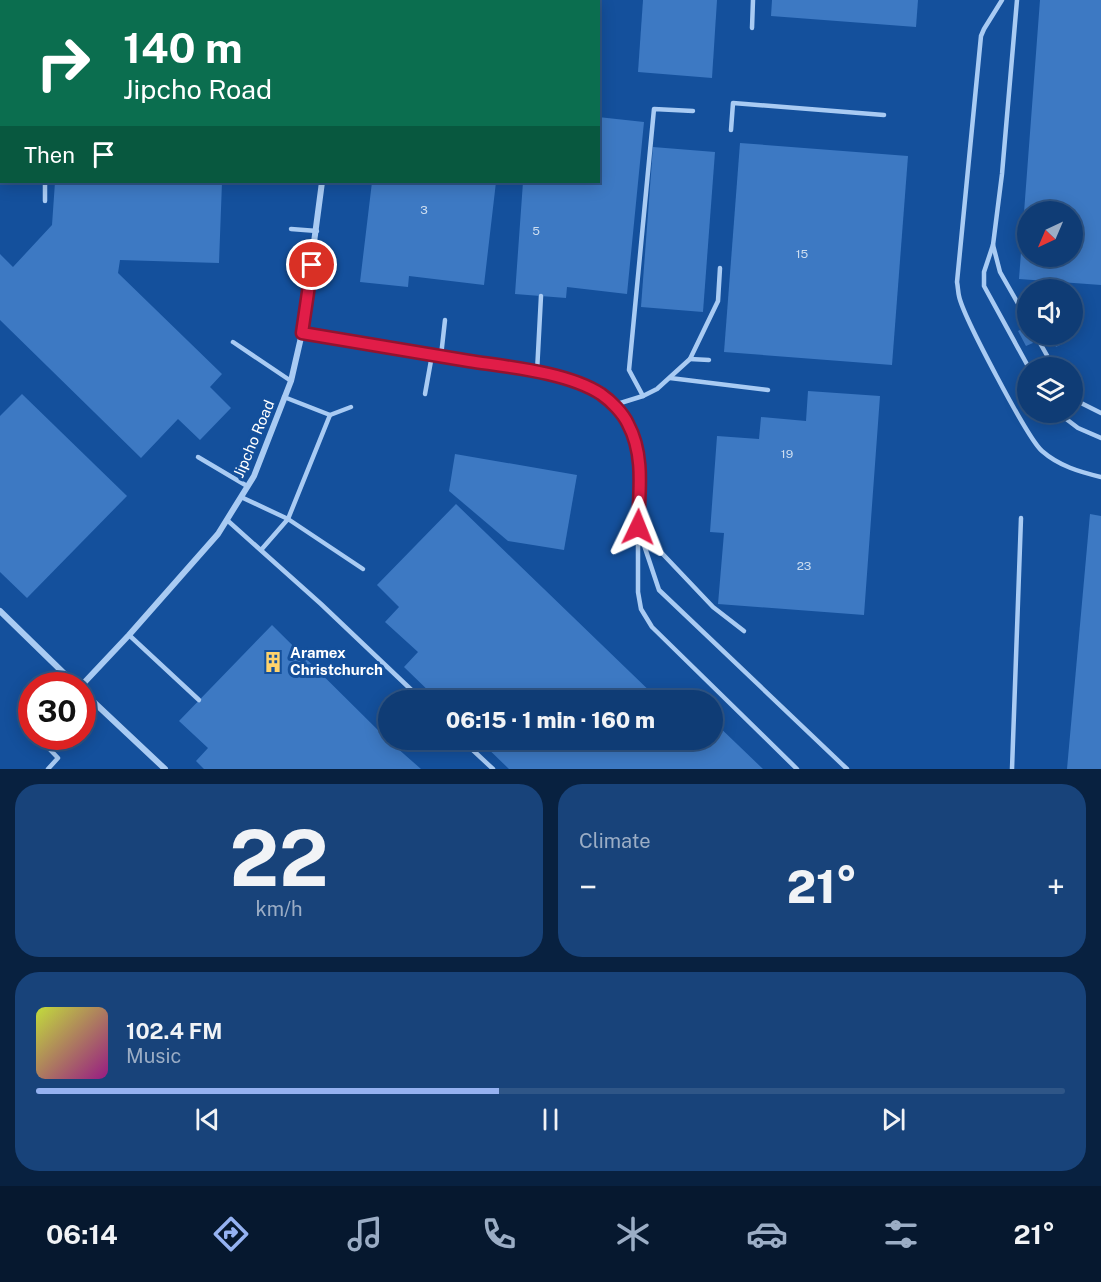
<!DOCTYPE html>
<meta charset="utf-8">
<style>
:root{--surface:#0f3c75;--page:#18437a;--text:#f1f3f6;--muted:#9badc5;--line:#2f5687;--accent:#95b2f1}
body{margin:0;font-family:"Public Sans",sans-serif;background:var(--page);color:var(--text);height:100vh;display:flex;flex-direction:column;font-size:22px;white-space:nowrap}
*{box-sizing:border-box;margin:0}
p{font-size:20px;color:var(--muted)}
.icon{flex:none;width:33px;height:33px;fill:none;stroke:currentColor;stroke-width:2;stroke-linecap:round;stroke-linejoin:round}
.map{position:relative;height:769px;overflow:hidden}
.panel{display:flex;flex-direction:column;gap:15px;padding:15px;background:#082140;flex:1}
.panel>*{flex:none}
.banner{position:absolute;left:0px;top:0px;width:600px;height:183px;box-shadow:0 3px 15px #0003,0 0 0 2px var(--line);background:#0b6e4f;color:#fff;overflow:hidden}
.needle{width:39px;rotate:224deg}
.buttons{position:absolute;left:1017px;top:201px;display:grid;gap:12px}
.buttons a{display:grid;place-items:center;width:66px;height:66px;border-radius:50%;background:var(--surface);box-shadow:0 3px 15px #0003,0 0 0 2px var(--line);font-size:30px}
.speed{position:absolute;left:18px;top:672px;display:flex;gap:12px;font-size:30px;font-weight:700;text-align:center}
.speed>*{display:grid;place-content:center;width:78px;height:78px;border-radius:50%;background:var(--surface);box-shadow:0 3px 15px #0003,0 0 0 2px var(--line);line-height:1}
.speed .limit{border:9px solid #d22;background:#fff;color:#111}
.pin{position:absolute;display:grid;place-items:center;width:51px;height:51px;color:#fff;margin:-26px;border:3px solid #fff;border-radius:50%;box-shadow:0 2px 6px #0007}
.me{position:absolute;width:66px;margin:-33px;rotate:2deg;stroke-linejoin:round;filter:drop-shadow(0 0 4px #0008)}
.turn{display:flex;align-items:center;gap:21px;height:126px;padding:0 24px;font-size:27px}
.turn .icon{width:78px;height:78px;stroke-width:2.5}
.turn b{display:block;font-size:42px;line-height:51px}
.then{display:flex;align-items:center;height:57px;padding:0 24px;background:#0003;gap:12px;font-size:22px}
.big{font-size:45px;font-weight:800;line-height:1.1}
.panel .card{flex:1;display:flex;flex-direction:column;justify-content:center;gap:9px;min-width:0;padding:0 21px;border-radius:24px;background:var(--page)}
.panel .dial{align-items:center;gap:0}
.dial b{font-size:78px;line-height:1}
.song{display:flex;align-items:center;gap:18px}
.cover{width:72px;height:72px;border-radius:9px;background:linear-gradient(135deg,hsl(70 70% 55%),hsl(310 70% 35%))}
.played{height:6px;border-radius:3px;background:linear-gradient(90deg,var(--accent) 45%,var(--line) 45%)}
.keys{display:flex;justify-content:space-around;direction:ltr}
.heat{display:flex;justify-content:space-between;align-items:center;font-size:33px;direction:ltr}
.panel .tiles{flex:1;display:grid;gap:15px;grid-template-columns:1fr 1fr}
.card:last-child{grid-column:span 2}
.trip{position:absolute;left:378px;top:690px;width:345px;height:60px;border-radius:30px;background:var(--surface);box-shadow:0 3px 15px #0003,0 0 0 2px var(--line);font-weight:800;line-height:60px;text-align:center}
.dock{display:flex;height:96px;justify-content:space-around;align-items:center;background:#06182f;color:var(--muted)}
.dock .icon{width:42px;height:42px}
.dock .current{color:var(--accent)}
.dock b{font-size:27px;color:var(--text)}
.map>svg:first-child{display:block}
.building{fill:#3d79c3;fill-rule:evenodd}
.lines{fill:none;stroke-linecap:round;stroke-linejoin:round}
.lane{stroke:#a9cbf3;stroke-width:4.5}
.street{stroke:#a9cbf3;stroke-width:6}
.route-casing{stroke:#92132f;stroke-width:15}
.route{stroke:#e11d48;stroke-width:10}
.labels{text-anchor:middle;stroke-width:6;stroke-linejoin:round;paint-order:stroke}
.number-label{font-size:12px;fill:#cedef0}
.street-label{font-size:15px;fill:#fff;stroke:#14509c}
.poi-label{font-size:15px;font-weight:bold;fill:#fff;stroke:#14509c;text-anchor:start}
</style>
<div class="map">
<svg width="1101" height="769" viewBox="0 0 1101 769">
<rect width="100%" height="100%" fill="#14509c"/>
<g class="building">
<path d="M643,0h74l-5,78 -74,-6z"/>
<path d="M772,0h146l-2,27 -145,-11z"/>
<path d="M1040,0h61v285l-82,-6zM1028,212h44v44h-44z"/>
<path d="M598,117l46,5 -17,172 -60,-7 -1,11 -51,-4 8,-112h75z"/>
<path d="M740,143l168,13 -16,209 -168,-13z"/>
<path d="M653,147l62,5 -12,160 -62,-5z"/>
<path d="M55,182h167l-3,81 -99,-3 -2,13 104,101 -12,13 21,21 -31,32 -22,-21 -37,39 -141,-138v-66l13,13 39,-42z"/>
<path d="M372,182h124l-12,103 -75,-9 -1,11 -48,-5z"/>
<path d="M1024,328l9,15 -7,3 -8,-15z"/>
<path d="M1050,334h17l3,6 -14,7z"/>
<path d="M808,391l72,5 -16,219 -146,-11 6,-71 -14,-1 7,-96 42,3 2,-22 45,4z"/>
<path d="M22,394l105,102 -100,102 -27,-26v-156z"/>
<path d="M455,454l122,21 -13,75 -56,-9 -59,-50z"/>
<path d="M456,504l203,196h-221l-34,-33 14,-15 -33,-30 14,-15 -22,-22z"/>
<path d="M1090,514l11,2v253h-34z"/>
<path d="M272,625l116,115 33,29h-217l-8,-8 12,-13 -29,-27z"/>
<path d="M679,688l13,12h-26z"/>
<path d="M712,720l51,49h-254l-30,-29h233z"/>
</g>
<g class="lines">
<g class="lane">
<path d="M454,0l7,2"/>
<path d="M1002,0l-18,29 -3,7 -24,246c1,5 1,10 2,14 4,20 69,143 83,155 17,15 38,21 59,26"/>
<path d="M1017,0l-15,174 -9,71 7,27 28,49"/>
<path d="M752,28l1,-28"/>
<path d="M0,43l2,1"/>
<path d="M0,102l2,-1"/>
<path d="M731,130l2,-27 151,12"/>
<path d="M45,182v19"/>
<path d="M291,229l26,2"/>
<path d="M993,245l-9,27v14l45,82"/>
<path d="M1035,334l19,34"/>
<path d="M233,342l58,39"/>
<path d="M441,356l4,-36"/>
<path d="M690,359l19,1"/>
<path d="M537,372l4,-76"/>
<path d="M670,378l98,12"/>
<path d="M425,394l7,-39"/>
<path d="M643,396l-14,-26 25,-261 39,2"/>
<path d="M1072,396l7,6 22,11"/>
<path d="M284,397l46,18 21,-8"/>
<path d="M614,405l29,-9 14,-7 33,-30 28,-58 2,-33"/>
<path d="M1057,412l21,16 23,10"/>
<path d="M198,457l49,29"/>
<path d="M241,497l47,22 42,-104"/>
<path d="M227,520l94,84 101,96"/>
<path d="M638,527l21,63 188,179"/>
<path d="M639,529l74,78 31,24"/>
<path d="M638,533v59l3,17 11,18 145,142"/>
<path d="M261,550l27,-31 75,50"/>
<path d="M129,635l70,65"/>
<path d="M32,725l-4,3 4,3"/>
<path d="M37,736l21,22 -10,11"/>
<path d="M462,740l31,29"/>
<path d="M1012,769l9,-251"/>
</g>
<g class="street">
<path d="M339,2v-2"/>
<path d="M302,333c54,9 108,18 162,27 41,7 102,11 137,34 10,7 22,19 27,30 17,31 11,69 10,103"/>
<path d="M0,611l77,75"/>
<path d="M81,686l48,-51 89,-101 36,-58 37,-95 11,-48 20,-151"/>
<path d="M82,691l83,78"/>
</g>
</g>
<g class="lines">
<defs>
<path id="route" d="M312,265l-10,68c56,9 111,19 167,28 39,6 98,11 132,33 10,7 22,19 27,30 17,31 11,69 10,103"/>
</defs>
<use href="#route" class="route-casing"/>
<use href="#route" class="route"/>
</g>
<defs>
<symbol id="building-bare" viewBox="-9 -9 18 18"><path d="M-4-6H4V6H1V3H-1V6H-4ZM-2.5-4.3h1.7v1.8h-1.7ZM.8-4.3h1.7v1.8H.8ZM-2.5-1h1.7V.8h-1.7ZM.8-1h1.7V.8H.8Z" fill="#ffd36c" stroke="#14509c" stroke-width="2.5" paint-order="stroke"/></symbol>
</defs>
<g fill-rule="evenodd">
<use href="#building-bare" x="258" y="647" width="30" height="30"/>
</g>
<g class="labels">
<g class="number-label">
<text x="424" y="214">3</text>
<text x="536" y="235">5</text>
<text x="802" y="258">15</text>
<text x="787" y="458">19</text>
<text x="804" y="570">23</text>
</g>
<g class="street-label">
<text transform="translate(254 439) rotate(-67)" y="5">Jipcho Road</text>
</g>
<g class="poi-label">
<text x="290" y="658">Aramex<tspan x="290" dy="17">Christchurch</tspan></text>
</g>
</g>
</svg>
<div class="buttons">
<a><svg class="needle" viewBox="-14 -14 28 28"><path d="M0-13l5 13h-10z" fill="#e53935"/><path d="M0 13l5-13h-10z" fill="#9badc5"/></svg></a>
<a><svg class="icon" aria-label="sound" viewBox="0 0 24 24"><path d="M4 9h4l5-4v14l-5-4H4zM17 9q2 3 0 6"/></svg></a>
<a><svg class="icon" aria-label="layers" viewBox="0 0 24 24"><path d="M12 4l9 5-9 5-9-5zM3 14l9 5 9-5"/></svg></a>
</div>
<div class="speed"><div class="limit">30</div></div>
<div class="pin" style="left:312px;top:265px;background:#d93025"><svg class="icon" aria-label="arrive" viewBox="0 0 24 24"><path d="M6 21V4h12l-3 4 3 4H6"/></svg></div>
<svg class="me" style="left:638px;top:527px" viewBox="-20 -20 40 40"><path d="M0-17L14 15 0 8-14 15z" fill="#e11d48" stroke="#fff" stroke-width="4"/></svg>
<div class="trip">06:15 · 1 min · 160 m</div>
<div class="banner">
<div class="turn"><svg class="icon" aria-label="right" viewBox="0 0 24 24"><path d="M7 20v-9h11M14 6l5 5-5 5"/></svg><div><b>140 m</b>Jipcho Road</div></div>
<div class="then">Then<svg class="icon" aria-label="arrive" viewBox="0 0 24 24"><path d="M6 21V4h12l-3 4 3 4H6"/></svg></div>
</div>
</div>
<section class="panel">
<div class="tiles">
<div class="card dial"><b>22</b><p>km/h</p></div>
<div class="card"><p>Climate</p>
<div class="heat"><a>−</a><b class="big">21°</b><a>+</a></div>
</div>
<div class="card">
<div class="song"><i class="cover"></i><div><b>102.4 FM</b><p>Music</p></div></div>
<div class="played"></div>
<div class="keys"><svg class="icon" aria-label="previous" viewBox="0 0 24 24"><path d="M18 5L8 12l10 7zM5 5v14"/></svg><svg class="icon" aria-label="pause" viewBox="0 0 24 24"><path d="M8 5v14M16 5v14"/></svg><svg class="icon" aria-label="next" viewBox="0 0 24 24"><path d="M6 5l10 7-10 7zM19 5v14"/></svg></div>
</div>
</div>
</section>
<nav class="dock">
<b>06:14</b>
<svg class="icon current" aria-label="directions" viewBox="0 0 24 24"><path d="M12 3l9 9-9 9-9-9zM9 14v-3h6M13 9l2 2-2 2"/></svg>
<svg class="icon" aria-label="music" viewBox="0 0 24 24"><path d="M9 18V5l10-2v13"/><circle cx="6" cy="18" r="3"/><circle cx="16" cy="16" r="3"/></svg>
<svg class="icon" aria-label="phone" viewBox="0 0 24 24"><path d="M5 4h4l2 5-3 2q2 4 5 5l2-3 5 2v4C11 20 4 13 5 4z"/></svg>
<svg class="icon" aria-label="climate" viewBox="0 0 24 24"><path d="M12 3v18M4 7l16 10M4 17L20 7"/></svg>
<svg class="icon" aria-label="car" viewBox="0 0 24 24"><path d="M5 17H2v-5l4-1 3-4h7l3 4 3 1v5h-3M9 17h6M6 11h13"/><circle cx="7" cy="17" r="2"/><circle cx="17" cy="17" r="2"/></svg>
<svg class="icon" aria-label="filters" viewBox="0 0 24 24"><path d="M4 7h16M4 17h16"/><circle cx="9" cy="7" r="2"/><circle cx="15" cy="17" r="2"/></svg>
<b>21°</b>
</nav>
